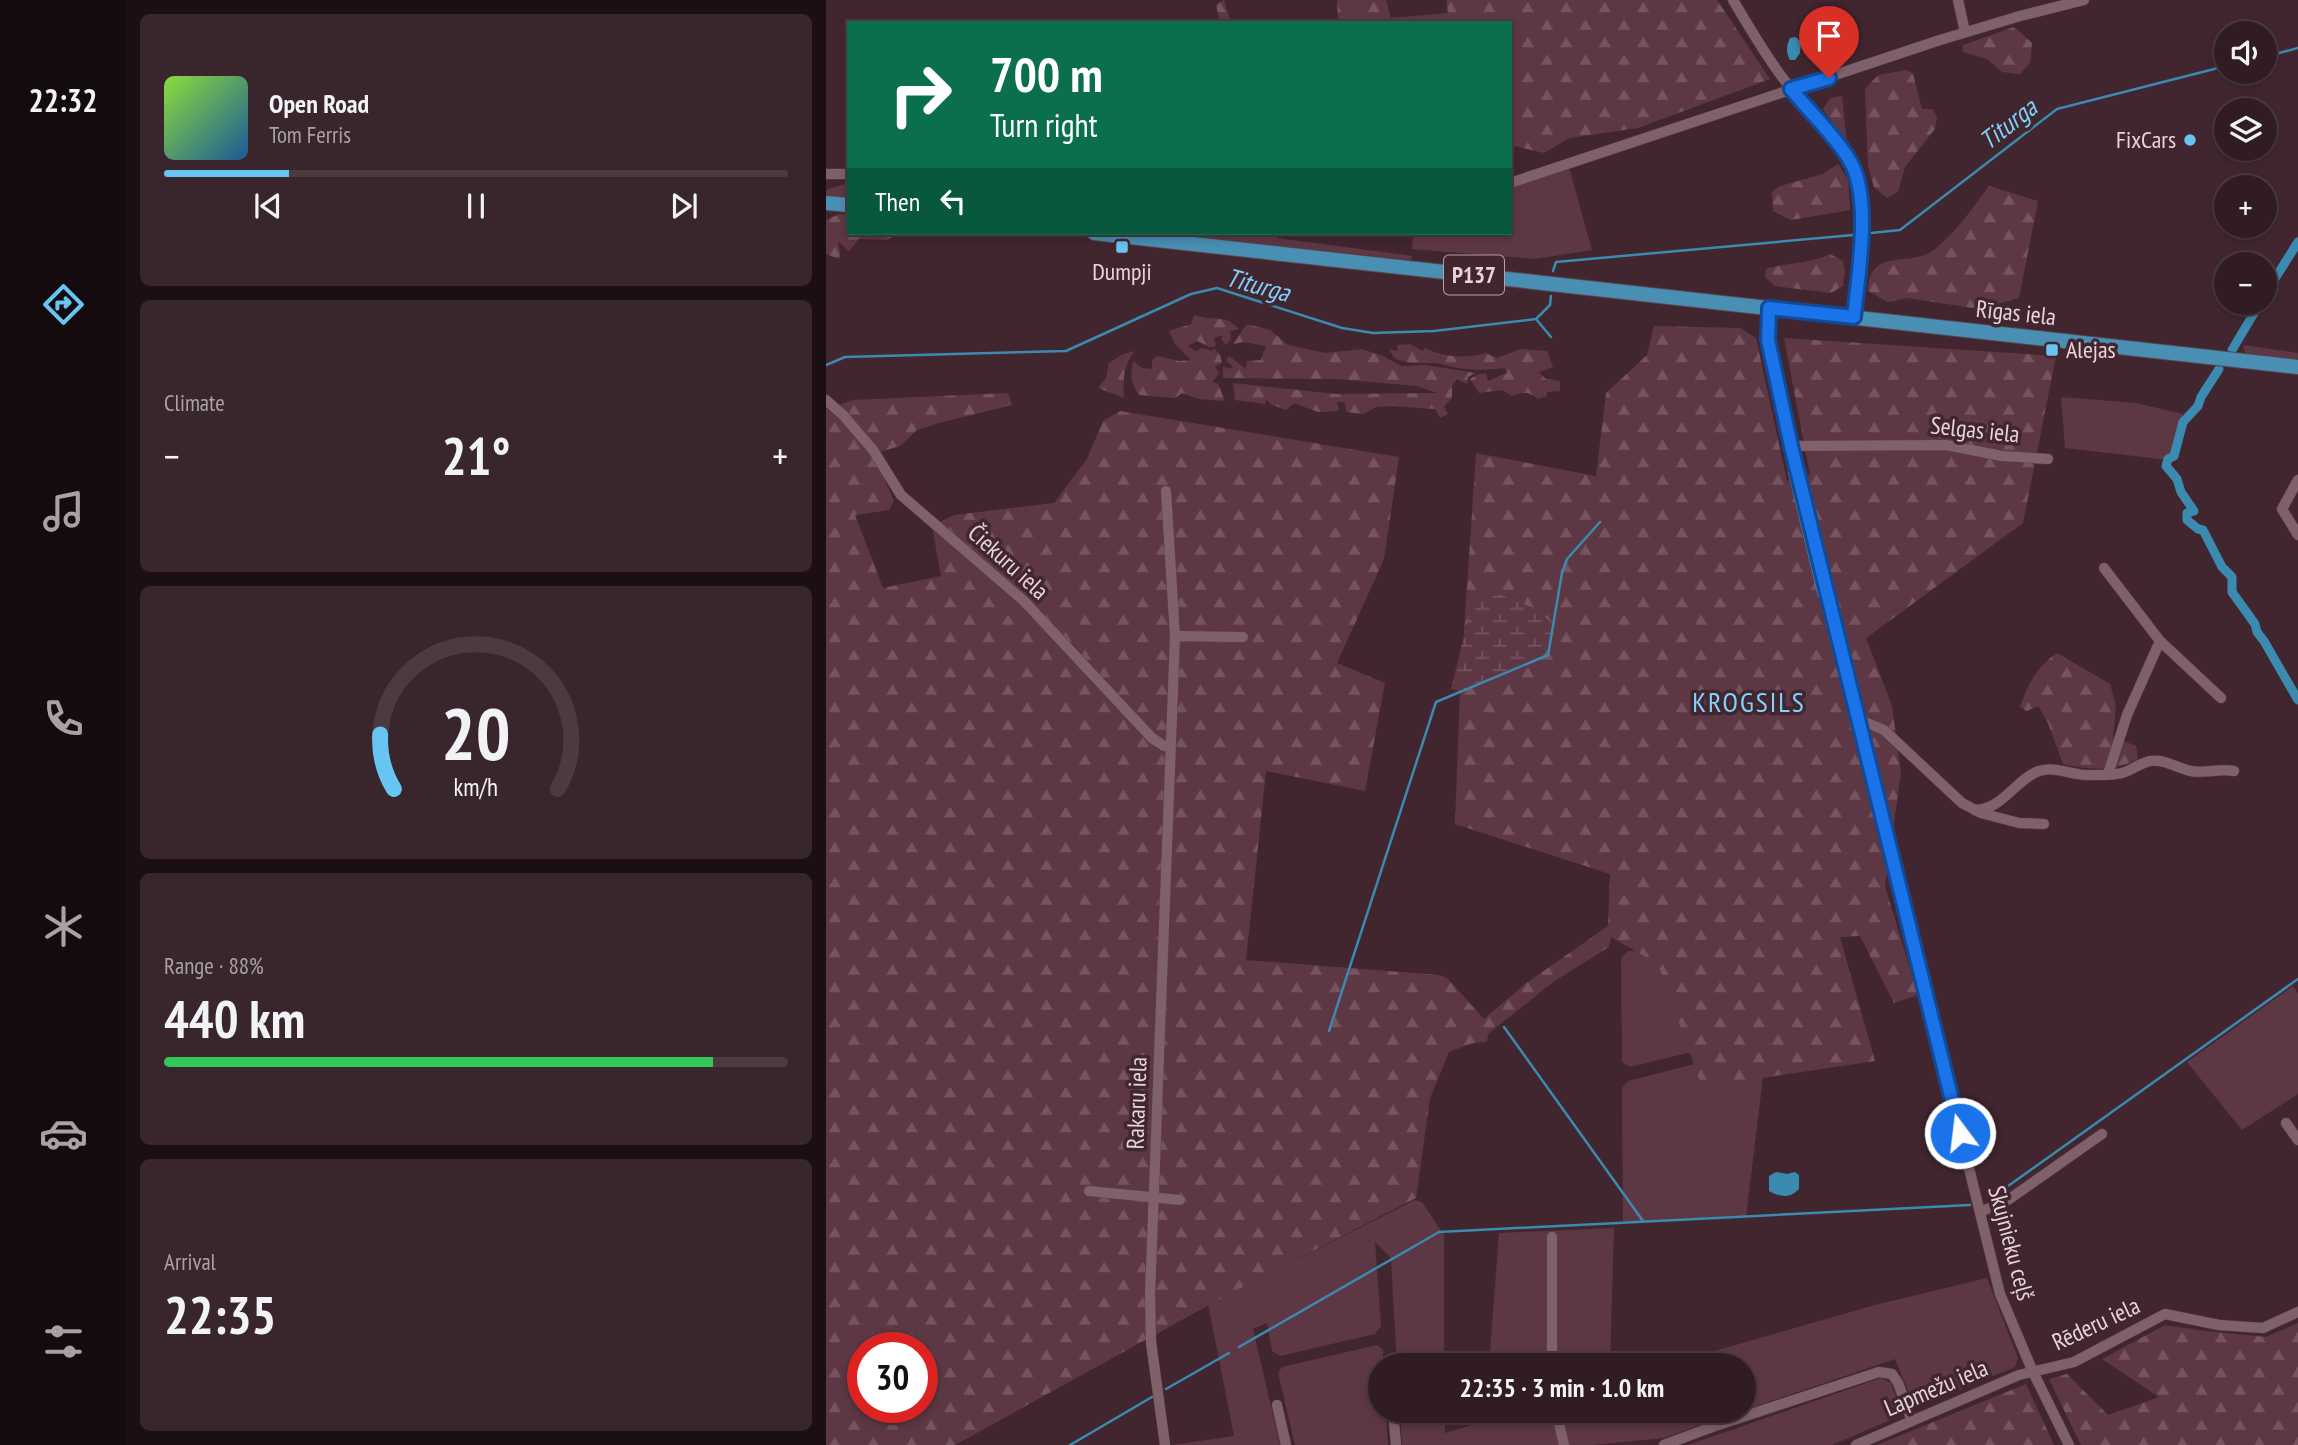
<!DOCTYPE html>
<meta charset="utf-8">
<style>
:root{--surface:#311c24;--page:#39252c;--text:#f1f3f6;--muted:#a8a1a6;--line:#4c3a41;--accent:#68c4f0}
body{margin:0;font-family:"PT Sans Narrow",sans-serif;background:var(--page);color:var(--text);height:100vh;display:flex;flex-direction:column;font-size:26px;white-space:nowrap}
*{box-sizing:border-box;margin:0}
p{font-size:23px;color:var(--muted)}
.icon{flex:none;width:38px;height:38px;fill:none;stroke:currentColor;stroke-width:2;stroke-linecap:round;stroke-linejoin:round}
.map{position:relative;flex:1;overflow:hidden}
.drawer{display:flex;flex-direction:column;gap:14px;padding:14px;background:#1b0f14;width:700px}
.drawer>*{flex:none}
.banner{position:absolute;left:21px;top:21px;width:665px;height:214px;border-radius:0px;box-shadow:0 4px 10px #0003,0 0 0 2px var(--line);background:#0b6e4f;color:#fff;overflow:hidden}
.buttons{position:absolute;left:1388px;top:21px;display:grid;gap:14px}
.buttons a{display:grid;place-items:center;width:63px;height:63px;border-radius:50%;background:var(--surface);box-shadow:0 4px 10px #0003,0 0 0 2px var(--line);font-size:35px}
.speed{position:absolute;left:21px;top:1332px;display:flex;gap:14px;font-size:35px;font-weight:700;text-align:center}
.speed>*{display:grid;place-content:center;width:91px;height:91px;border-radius:50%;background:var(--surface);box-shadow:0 4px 10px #0003,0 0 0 2px var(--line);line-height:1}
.speed .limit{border:10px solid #d22;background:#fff;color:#111}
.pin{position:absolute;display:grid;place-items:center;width:60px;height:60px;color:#fff;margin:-72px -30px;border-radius:50% 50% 50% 0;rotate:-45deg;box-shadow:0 0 7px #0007}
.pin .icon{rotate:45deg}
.me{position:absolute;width:77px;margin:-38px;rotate:345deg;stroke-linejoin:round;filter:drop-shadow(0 0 5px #0008)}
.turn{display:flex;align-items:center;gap:24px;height:147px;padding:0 28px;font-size:32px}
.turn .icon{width:91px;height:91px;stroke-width:2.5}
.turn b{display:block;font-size:49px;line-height:60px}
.then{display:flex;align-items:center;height:66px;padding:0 28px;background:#0003;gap:14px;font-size:26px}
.big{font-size:52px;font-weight:800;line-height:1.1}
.drawer .tile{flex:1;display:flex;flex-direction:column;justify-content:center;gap:10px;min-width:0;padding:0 24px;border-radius:10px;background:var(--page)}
.drawer .dial{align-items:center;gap:0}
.dial svg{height:182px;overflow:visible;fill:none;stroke:var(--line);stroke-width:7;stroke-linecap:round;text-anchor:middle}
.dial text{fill:var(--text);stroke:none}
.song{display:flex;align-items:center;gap:21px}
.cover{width:84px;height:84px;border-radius:10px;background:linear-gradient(135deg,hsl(90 70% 55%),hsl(210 70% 35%))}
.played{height:7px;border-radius:4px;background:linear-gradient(90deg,var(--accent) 20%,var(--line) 20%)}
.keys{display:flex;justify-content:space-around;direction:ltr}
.heat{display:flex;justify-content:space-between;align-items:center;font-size:38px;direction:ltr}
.charge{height:10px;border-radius:5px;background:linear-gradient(90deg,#34c759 88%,var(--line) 0)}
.trip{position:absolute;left:542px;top:1353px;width:388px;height:70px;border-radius:35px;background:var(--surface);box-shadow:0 4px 10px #0003,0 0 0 2px var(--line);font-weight:800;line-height:70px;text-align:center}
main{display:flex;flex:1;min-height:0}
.dock{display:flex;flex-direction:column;width:126px;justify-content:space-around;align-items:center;background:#140b0e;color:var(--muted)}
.dock .icon{width:49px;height:49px}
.dock .on{color:var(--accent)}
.dock b{font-size:32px;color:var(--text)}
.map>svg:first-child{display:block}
.green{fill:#5e3745}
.forest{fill:url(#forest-firs);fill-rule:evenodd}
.wetland{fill:url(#wetland-marsh)}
.water{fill:#3b8aaf}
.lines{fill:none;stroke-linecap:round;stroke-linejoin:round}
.stream{stroke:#3b8aaf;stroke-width:2.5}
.canal{stroke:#3b8aaf;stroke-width:9}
.street-casing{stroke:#59424a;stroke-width:11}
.primary-casing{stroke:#59424a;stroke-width:16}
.street{stroke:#80616b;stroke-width:10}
.primary{stroke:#498fb4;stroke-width:14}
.route-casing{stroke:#114b97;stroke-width:18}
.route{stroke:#1a73e8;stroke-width:12}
.poi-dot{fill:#68c4f0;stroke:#412630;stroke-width:2.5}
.labels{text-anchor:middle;stroke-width:7;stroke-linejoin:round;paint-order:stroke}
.shield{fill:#412630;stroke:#b4a0a7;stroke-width:2}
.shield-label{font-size:23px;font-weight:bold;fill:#e6d4da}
.poi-label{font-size:24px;fill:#e6d4da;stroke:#412630;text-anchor:end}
.street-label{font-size:24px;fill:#e6d4da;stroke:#412630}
.water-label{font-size:26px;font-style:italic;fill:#7ed1fb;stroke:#412630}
.quarter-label{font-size:28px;letter-spacing:2px;fill:#80d3fc;stroke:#412630}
</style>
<main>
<nav class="dock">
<b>22:32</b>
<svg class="icon on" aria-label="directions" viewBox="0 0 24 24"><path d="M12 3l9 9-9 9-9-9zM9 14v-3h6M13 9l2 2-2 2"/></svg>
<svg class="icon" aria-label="music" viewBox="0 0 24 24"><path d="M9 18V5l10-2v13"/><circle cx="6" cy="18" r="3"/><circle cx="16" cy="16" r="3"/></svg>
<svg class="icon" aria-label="phone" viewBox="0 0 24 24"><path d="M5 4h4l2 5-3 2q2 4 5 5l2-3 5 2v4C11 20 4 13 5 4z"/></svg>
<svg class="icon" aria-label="climate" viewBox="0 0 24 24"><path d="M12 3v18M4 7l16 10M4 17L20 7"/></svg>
<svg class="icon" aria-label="car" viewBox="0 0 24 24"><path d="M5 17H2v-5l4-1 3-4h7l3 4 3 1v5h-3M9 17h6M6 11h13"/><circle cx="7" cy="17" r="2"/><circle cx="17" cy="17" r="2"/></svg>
<svg class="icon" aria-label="filters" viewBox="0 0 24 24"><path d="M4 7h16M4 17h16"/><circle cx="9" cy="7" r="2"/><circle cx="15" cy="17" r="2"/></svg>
</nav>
<section class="drawer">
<div class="tile">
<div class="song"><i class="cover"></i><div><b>Open Road</b><p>Tom Ferris</p></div></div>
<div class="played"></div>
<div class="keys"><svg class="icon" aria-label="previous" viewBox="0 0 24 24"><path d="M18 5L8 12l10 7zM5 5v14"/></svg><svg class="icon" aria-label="pause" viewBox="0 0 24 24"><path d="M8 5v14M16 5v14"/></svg><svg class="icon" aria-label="next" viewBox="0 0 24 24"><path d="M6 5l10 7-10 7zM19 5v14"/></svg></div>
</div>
<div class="tile"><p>Climate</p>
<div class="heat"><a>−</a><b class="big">21°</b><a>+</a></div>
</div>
<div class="tile dial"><svg viewBox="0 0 100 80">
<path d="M14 69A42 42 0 1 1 86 69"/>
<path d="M14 69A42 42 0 0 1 8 45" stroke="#68c4f0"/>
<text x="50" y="56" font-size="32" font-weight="700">20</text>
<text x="50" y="72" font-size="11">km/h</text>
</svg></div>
<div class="tile"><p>Range · 88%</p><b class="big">440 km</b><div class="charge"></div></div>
<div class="tile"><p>Arrival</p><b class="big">22:35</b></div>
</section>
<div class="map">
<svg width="1472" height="1445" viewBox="0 0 1472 1445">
<defs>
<pattern id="forest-firs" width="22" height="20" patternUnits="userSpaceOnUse" patternTransform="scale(1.75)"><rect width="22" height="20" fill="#5e3745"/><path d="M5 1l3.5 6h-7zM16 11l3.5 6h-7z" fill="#75535f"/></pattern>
<pattern id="wetland-marsh" width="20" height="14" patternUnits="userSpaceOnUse" patternTransform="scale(1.75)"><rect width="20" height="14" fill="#5e3745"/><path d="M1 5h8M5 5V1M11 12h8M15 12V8" fill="none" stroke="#75535f"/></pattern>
</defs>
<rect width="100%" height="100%" fill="#412630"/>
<g class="green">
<path d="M743,167l23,83 -57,9 -123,-10 1,-16h97v-46z"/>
<path d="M23,183v16l-23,-3v-6z"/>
<path d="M332,233h120v5l134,18 -1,4z"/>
<path d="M1417,345l55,8v6l-51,-4 -2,-2z"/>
<path d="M1235,397l75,6 47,11 -14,46 -104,-12z"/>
<path d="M802,951l140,4 -6,80 -132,32 -8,-5 -1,-104z"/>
<path d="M1467,986l5,7v101l-56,36 -55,-68z"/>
<path d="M932,1048l8,5 -20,164 -123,6 -1,-135 6,-7z"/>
<path d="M589,1200l7,2 22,33v130h-47l-6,-107 -16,-16 6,84 -6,8 -95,22 -8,-5 -5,-28 -14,6 27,116h-108l62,-9 -26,-132z"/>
<path d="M788,1228l-4,137h-121l10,-132z"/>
<path d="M1161,1278l31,80 -3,9 -94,39 -8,-3 -18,-44 -150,51v-45h-48l-3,-8 181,-52z"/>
<path d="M551,1345l6,5 -2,60 5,1 2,34h-93l-17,-72 4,-6z"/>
<path d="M1055,1378l10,5 10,28 -6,7 -63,27h-144z"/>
<path d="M872,1410l3,9 -4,7 -33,12 -71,7h-191l-2,-34h44l1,22 40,-12 1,-10z"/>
</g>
<g class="forest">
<path d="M398,0l7,23h-11l-4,-18z"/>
<path d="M511,0h49l5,18 57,-5 -2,-13h271l53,79 -132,49 -69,10 -25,15 -34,-8v-122h-169l-3,-3z"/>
<path d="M1188,27l18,16 -2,20 -10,11 -18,-2 -15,-13 -24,-7v-7z"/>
<path d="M1081,70l6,4 9,35h11l4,9 -2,11 -30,38 -7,25 -11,6 -13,-11 -6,-20 -3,-78 13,-14z"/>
<path d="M1016,96l5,48 -24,-35 7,-11z"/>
<path d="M1012,164l10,15 2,31 -59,10 -18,-9 -1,-19 8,-6 43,-12z"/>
<path d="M1163,186l49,15 -19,97 -40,11 -71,-11 -20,4 -20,-11c2,-46 44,-22 67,-42 21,-17 38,-41 54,-63z"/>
<path d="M13,214l10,1v18h52l-15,7 -27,-1 -10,12 -11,-10 2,13 -1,5 -13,-5v-34z"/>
<path d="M1004,254l13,7 2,10 -2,15 -12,7 -56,-7 -10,-9 1,-8c22,-7 44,-5 64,-15z"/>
<path d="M368,315c18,7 30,-2 45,14l-9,2 1,8 -5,6 -5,-6 2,-4 -9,3 2,8 -6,1 -13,-6 -9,5 8,5 6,-3 10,3 2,-3 6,7 2,8 -7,4 4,6 -7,9 6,2 7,17 -26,-2 -17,-6 -7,5 -36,-3c-9,-11 -8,-20 -6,-34l9,7 10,1v-9l5,-4 22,5 12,-1 -16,-16 -6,-13 22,-7z"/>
<path d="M421,324l23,6 18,15 37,8 37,-4 21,7 18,10 24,-1 51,8 -8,4 -1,7 -10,-5 -5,7v12l-8,8 4,8 -8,4 -5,-9 -43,-3 -16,1 -12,7 -18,-2 -1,-10h-8l2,9 -21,1 -24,-9 -8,7 -14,-5 -6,-6 -1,5 -30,-4 -2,-17 103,11 101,-1 -20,-7 -80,-7 -114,-1v-12l7,3 3,-2 -7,-7 3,-4 17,13 1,-8 14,-1 5,-14 -22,-4 -11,2z"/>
<path d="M828,326l86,2 16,10 31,143 23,-6 -26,-137 272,18 -33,167 -157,115 26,68 9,67 -16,113 33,109 -24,8 -34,-67 -20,1 35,124 -173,26 -44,-123 -47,-27 -2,10 -56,35 -65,52 -1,8 -14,1 -24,9 -19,46 -14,100 -189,97 -272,150h-129v-1036l27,-9 155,-7 4,12 -73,18 -22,7 -17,16 -27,8 21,47 -5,9 -34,5 28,73 58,-12 -9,-50 22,-11 100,-12 33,-44 16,-38 17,-10 279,46 -15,102 -47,104 48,20 -20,108 -99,-20 -20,189 193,15 8,3 37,41 41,-35 83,-58 2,-52 -155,-50 5,-133 16,-238 120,23 10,-83 41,-38zM37,1348h59v59h-59z"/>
<path d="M584,344l12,7 3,-3c16,9 44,11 61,5l11,5 24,-9 26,2 6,16 -14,5 7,7 14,2v10l-13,1v4l-9,3c-9,-8 -15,-7 -26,-3l-10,-6 -23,3 -9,-14 6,-4 10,-2 2,8 19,-8 -2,-5 -25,2 -23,-2 -21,-5h-25l-16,-4 -6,-10 9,2 -1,-6z"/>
<path d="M309,351c-12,14 -12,29 -11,47l-26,-10 8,-10 3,-15 14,-9z"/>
<path d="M1231,653l53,31 6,22 -3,31 23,9 2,13c-26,13 -47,11 -75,5l-15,-41 -10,-17 -11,5 -7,-4c7,-21 17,-41 37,-54z"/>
<path d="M1472,1323v122h-217l-32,-66 18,-5 41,41 51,-18 -57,-38 63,-34 40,6 61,6z"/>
<path d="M1200,1384l28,61h-177z"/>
</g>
<path class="wetland" d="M665,591l45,18 19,17 -3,17 -15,19 -77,29 -9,-2 22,-90z"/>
<g class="water">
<path d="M970,37l5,5 -1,11 -5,7h-5c-4,-7 -4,-14 0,-22z"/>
<path d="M950,1172l11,2 8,-2 4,3v14c-10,10 -18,8 -30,2v-15z"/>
</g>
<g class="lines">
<g class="stream">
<path d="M1438,57l34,-9"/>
<path d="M1045,233l29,-3 157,-121 169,-43"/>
<path d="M727,271l3,-9 297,-27"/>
<path d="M710,319l15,18"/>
<path d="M0,365l19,-8 221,-6 125,-57 26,-6 125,40 31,5 61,-2 102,-12 14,-14 1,-9"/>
<path d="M963,472l30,124"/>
<path d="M678,1027l139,194"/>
<path d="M503,1031l107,-329 112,-47 14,-82 5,-14 33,-37"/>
<path d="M1164,1199l308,-220"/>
<path d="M413,1347l200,-115 531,-27"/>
<path d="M340,1389l63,-36"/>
<path d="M244,1445l82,-48"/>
</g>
<g class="canal">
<path d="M1438,296l34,-54"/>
<path d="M1406,350l28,-47"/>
<path d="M1393,369l-18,28 -3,9 -15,16 -9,34 -6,3 -2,7 11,13 4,13 13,19 -7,2v7l11,9 5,1 19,37 10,10v15l23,32 2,8 7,9 34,59"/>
</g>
<defs>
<g id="street">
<path d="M907,0c16,27 32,55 52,81 20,27 64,67 72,98 11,41 1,96 -3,138"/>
<path d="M1132,0l7,32"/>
<path d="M0,174h23"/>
<path d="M684,183l430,-143 80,-24 64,-16"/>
<path d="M943,308l-1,32 23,106 209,848 33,78 36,73"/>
<path d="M0,400l17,15 30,35 28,45 123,106 128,137 12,8 6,1"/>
<path d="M965,446l155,-1 56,11 46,3"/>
<path d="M1472,480l-16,29 16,26"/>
<path d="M1278,568l56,73 61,57"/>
<path d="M349,636l68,1"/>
<path d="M1032,719l26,11 78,73 19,10 38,10 25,1"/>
<path d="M1282,774l19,-59 33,-74"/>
<path d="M1149,810c27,0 41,-31 64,-39 16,-5 33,4 48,4 12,0 28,1 38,-3 8,-3 16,-9 25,-11 16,-2 26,7 41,10 15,3 28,-3 43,0"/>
<path d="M1460,1123l12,17"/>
<path d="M263,1191l91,9"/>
<path d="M1154,1212l28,-12 94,-66"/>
<path d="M726,1365v-128"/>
<path d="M451,1405l9,40"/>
<path d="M567,1410l3,35"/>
<path d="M730,1410l8,35"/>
<path d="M339,1445l-14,-103 -1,-47 25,-659 -9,-145"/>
<path d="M838,1445l48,-18 167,-55 13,2 6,9 14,38"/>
<path d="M1030,1445l163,-70 55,-13 91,-48 54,11 44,3 35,-16"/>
</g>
<g id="primary">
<path d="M0,203l23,2"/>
<path d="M268,233l1204,134"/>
</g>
</defs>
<use href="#street" class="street-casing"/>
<use href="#primary" class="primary-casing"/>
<use href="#street" class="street"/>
<use href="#primary" class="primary"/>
</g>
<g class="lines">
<defs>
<path id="route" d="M1003,78l-38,11c17,21 47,50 59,72 22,38 8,113 4,156l-85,-9 -1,32 23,106 169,687"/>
</defs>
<use href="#route" class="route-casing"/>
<use href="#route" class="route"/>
</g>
<g class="poi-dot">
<circle cx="1364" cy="140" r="7"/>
<rect x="289" y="240" width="14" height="14" rx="3.5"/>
<rect x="1219" y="343" width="14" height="14" rx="3.5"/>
</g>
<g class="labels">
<rect class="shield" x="618" y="255.5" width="60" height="39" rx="5"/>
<g class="shield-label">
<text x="648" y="283">P137</text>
</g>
<g class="poi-label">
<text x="1350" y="148">FixCars</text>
<text x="296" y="280" text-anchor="middle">Dumpji</text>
<text x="1240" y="358" text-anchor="start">Alejas</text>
</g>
<g class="street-label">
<text transform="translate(1190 313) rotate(6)" y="8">Rīgas iela</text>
<text transform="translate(1149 430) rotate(6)" y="8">Selgas iela</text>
<text transform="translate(182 562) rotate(42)" y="8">Čiekuru iela</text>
<text transform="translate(311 1103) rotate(-88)" y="8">Rakaru iela</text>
<text transform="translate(1185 1243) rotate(75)" y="8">Skujnieku ceļš</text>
<text transform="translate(1270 1324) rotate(-25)" y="8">Rēderu iela</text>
<text transform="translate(1110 1388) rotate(-23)" y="8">Lapmežu iela</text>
</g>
<g class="water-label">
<text transform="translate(1182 124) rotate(-38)" y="9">Titurga</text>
<text transform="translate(432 285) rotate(15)" y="9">Titurga</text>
</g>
<g class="quarter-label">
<text x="923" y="712">KROGSILS</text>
</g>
</g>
</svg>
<div class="buttons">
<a><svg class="icon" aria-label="sound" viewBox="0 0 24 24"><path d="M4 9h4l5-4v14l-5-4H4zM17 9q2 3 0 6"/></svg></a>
<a><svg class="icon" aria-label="layers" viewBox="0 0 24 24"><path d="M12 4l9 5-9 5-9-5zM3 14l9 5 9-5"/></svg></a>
<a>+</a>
<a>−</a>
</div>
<div class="speed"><div class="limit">30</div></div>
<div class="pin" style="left:1003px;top:78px;background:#d93025"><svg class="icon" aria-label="arrive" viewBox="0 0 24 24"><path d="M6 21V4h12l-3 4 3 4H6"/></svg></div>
<svg class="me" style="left:1134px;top:1133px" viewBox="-20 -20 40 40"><circle r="17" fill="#1a73e8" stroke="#fff" stroke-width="3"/><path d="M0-11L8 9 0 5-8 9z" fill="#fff"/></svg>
<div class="trip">22:35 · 3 min · 1.0 km</div>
<div class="banner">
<div class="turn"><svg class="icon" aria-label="right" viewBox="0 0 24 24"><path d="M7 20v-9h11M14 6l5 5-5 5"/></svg><div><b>700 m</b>Turn right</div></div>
<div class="then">Then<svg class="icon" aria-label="left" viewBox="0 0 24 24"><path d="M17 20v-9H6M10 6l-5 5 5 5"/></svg></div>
</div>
</div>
</main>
